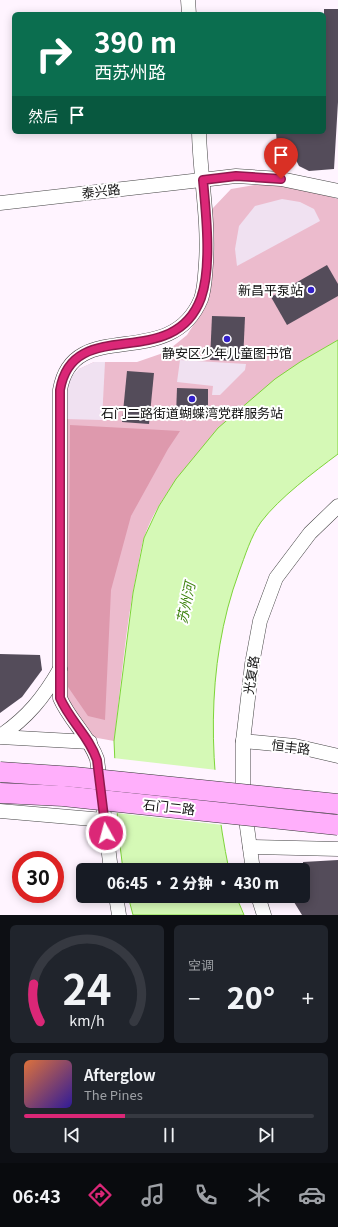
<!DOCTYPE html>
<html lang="zh">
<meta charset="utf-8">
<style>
:root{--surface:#171b24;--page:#20242c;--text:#f1f3f6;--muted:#9ea1a6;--line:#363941;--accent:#db2777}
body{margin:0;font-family:Georgia,"Noto Sans SC",serif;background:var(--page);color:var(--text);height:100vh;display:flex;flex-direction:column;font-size:15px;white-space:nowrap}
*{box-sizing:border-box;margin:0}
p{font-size:13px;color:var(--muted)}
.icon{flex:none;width:22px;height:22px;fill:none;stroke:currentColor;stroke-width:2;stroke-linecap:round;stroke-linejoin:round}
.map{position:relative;height:915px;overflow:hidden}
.sheet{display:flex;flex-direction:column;gap:10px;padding:10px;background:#0d0f14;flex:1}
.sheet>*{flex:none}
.top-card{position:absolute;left:12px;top:12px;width:314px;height:122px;border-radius:6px;box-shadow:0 2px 10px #0003;background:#0b6e4f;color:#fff;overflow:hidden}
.speed{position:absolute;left:12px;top:851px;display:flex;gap:8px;font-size:20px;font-weight:700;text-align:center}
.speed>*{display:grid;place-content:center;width:52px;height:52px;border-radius:50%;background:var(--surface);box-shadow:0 2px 10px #0003;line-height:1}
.speed .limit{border:6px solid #d22;background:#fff;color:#111}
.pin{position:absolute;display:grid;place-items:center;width:34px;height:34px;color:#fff;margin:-41px -17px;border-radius:50% 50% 50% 0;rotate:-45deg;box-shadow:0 0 4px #0007}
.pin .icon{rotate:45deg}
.me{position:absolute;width:44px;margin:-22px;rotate:353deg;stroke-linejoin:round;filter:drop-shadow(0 0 3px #0008)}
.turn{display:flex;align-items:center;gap:14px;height:84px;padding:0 16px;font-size:18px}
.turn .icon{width:52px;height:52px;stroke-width:2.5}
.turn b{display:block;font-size:28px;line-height:34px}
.then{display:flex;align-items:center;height:38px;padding:0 16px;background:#0003;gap:8px;font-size:15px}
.big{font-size:30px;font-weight:800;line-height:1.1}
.sheet .tile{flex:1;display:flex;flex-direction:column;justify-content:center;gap:6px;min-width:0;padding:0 14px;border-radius:6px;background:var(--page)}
.sheet .dial{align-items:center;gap:0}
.dial svg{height:104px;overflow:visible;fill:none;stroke:var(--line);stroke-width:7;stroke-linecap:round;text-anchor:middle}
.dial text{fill:var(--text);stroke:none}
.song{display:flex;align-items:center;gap:12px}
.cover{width:48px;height:48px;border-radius:6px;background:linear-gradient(135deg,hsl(20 70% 55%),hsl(250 70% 35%))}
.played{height:4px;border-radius:2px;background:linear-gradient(90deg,var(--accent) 35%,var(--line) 35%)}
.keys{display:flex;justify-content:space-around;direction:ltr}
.heat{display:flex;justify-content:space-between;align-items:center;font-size:22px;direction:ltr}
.sheet .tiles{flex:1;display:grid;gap:10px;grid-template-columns:1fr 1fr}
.tile:last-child{grid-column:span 2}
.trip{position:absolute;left:76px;top:863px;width:234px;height:40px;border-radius:6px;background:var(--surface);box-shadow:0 2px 10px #0003;font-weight:800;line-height:40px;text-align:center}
.dock{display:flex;height:64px;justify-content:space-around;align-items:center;background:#090b0e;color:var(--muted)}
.dock .icon{width:28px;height:28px}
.dock .current{color:var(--accent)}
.dock b{font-size:18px;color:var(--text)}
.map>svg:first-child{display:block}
.green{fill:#ecbbcd}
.forest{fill:#de99ad}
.plaza{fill:#f0e1f1}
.water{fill:#d5f9b6;stroke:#7ed439}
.pier{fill:#fff4ff}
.building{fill:#544c5a}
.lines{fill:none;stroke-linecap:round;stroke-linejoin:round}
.street-casing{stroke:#444;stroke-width:15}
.street{stroke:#fff;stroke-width:14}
.secondary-bridge-casing{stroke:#333;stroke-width:21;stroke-linecap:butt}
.secondary-bridge{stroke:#ffaffb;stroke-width:20}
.route-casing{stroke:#8e194d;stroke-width:10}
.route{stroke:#db2777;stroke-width:7}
.poi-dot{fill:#3320c9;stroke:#fff;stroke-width:1.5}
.labels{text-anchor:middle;stroke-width:4;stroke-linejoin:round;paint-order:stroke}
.street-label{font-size:13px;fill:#111;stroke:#fff}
.poi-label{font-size:13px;fill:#111;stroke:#fff}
.water-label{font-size:14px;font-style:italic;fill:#408412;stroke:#fff}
</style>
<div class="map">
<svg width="338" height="915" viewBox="0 0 338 915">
<rect width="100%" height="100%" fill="#fff4ff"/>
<path class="green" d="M266,183l52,10 20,6v141c-61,35 -111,74 -154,130 -16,20 -32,43 -40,68 -4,12 -5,26 -8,38 -11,54 -15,111 -22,165l-22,-4 -26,-39 -3,-273 16,-56 15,-7h43l29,-10 21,-17 18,-28 4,-13v-75l4,-11 18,-19z"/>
<path class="forest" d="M70,425l110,6 -12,18 -37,67 -20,74 -6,130 -17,-4 -20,-29z"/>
<g class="plaza">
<path d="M282,199l18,3 14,7 6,12 -83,45 -2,-17 4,-23 16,-20z"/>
<path d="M180,360l66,4 -1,6 -25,25h-8l1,-9 -36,-4z"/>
<path d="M94,362h11l-3,58 -38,-1 4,-39 11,-11z"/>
</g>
<g class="water">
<path d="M338,340v114c-24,18 -59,44 -77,68 -10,14 -16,34 -22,50 -35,95 -30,200 -10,298h-106l-5,-41 -4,-88 19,-148 11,-55 15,-32 17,-27 42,-51 57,-49 25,-17z"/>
<path d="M128,896h108l8,19h-111z"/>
</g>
<path class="pier" d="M113,758l104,12 6,55 -107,-12z"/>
<g class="building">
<path d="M324,9h14v93l-4,67 -25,2 -10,-5 -3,-6 -18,-1 -2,-27h48z"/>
<path d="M327,265l11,19v12l-51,29 -16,-28z"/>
<path d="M212,316l33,1 -2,44 -33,-1z"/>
<path d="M127,371l27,2 -5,51 -27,-2z"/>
<path d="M177,388l31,1v20l-8,6h-24z"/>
<path d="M0,654l40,1 2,15 -20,27 -22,16z"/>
<path d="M338,860v55h-36l-8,-13 9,-1v-39z"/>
</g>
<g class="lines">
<defs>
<g id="street">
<path d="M188,0l1,14"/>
<path d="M0,203l236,-27 45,3 57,12"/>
<path d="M0,736c27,-18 44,-39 60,-67"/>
<path d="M0,737l90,5"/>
<path d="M243,741l52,5 43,10"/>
<path d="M0,811l104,9"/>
<path d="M250,847l88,2"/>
<path d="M111,870l-14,-111c-8,-23 -27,-38 -37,-61v-308c13,-76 110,-16 141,-91 4,-11 4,-25 5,-36 3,-44 -6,-87 -7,-131"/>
<path d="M253,870l-10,-72v-57l9,-77 8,-43 16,-43 34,-45 28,-27"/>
<path d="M116,896l3,19"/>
<path d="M258,896l6,19"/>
</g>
</defs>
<use href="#street" class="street-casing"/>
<use href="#street" class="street"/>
<defs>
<g id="secondary-bridge">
<path d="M0,772l74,5 264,27"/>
<path d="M0,793l63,3 275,29"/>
</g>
</defs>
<use href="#secondary-bridge" class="secondary-bridge-casing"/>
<use href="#secondary-bridge" class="secondary-bridge"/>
</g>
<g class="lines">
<defs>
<path id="route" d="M106,833l-9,-73c-8,-24 -27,-39 -37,-62v-308c13,-77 113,-16 141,-92 11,-31 5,-85 2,-118l33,-4 45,3"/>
</defs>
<use href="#route" class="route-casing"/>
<use href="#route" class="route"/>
</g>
<g class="poi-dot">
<circle cx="311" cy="290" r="4"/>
<circle cx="227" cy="339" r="4"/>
<circle cx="192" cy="399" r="4"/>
</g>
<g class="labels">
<g class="street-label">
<text transform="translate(101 191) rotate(-7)" y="5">泰兴路</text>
<text transform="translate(251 675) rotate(-81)" y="5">光复路</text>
<text transform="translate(291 747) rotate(7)" y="5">恒丰路</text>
<text transform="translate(169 807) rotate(6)" y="5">石门二路</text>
</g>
<g class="poi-label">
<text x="303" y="295" text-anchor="end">新昌平泵站</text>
<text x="227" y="358">静安区少年儿童图书馆</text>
<text x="192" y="418">石门二路街道蝴蝶湾党群服务站</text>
</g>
<g class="water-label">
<text transform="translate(186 603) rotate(-78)" y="5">苏州河</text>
</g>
</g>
</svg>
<div class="speed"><div class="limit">30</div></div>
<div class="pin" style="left:281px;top:179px;background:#d93025"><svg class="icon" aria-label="arrive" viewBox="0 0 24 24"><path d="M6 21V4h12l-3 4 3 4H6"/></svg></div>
<svg class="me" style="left:106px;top:833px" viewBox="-20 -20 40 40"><circle r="17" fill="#db2777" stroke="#fff" stroke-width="3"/><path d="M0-11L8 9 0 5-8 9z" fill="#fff"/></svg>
<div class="trip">06:45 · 2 分钟 · 430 m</div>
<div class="top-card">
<div class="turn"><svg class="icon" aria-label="right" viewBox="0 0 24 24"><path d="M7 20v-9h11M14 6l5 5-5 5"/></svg><div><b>390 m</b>西苏州路</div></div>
<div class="then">然后<svg class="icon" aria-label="arrive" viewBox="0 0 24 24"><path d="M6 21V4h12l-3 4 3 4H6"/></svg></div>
</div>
</div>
<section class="sheet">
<div class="tiles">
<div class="tile dial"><svg viewBox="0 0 100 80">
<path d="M14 69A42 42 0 1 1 86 69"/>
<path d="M14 69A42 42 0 0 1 9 40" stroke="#db2777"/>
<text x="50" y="56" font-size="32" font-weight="700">24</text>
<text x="50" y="72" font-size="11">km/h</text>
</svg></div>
<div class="tile"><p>空调</p>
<div class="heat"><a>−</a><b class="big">20°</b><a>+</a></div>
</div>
<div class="tile">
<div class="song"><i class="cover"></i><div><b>Afterglow</b><p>The Pines</p></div></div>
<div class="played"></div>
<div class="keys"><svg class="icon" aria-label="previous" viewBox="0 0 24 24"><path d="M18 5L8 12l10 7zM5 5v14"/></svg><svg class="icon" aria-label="pause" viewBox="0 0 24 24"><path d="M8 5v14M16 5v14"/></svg><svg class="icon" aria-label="next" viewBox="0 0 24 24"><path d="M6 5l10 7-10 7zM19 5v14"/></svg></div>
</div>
</div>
</section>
<nav class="dock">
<b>06:43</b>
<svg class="icon current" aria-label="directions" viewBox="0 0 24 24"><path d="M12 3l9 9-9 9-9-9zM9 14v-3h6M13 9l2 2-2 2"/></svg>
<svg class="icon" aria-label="music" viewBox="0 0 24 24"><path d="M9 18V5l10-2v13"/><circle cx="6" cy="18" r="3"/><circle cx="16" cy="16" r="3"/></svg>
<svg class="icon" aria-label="phone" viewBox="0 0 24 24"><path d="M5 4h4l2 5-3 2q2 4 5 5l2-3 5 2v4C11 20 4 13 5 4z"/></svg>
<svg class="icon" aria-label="climate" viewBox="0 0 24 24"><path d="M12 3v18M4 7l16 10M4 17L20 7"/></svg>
<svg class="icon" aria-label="car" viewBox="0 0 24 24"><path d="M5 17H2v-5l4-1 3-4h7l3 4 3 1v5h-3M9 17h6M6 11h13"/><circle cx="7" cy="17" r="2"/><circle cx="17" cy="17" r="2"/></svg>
</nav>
